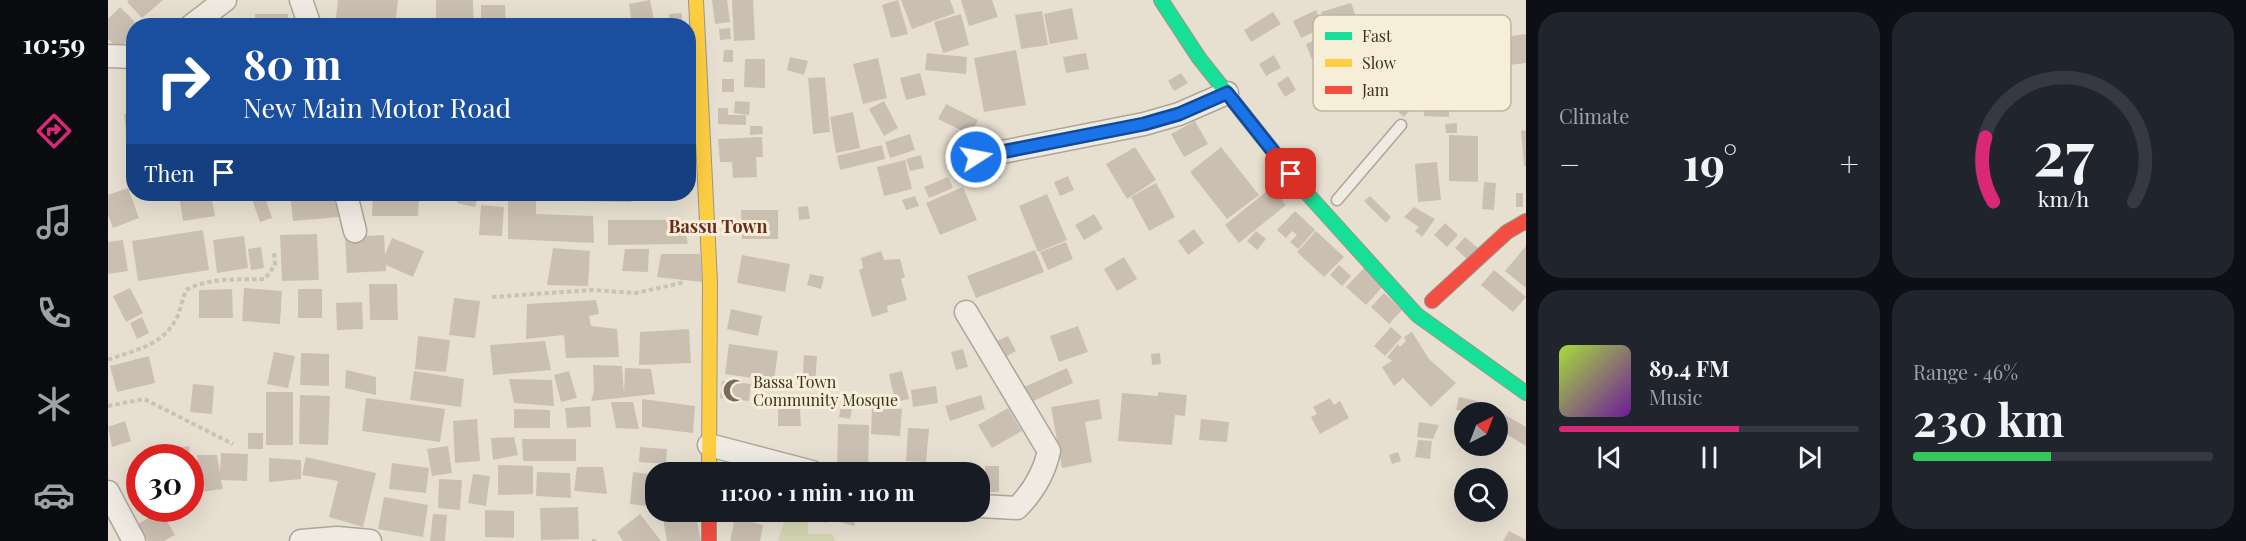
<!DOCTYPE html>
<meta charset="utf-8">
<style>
:root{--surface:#171b24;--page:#20242c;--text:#f1f3f6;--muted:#9ea1a6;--line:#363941;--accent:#db2777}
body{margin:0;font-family:"Playfair Display",serif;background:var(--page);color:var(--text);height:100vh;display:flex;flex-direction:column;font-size:22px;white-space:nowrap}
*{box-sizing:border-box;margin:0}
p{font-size:20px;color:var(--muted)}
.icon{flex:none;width:33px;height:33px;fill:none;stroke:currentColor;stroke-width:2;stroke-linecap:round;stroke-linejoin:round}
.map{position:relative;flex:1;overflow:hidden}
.panel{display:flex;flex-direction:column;gap:12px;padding:12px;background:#0d0f14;width:720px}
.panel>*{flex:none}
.hud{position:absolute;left:18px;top:18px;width:570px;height:183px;border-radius:24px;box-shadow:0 6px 24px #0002;background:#1a4fa0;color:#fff;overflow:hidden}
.needle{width:39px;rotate:42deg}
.fabs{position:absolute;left:1346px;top:402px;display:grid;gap:12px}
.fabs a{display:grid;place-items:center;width:54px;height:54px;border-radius:50%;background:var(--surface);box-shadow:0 6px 24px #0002;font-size:30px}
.speed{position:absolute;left:18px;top:444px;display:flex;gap:12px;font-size:30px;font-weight:700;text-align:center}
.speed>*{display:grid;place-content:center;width:78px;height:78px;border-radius:50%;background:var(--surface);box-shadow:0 6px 24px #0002;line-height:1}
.speed .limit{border:9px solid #d22;background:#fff;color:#111}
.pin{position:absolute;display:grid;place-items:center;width:51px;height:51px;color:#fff;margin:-26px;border-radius:12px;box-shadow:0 3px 9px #0006}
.me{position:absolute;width:66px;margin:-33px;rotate:79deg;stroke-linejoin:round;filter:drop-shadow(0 0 4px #0008)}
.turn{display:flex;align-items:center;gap:21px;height:126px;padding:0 18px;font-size:27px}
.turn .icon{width:78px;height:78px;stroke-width:2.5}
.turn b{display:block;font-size:42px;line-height:51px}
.then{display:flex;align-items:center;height:57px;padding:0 18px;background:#0003;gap:12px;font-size:22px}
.big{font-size:45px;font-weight:700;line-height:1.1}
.panel .card{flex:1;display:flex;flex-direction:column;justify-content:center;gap:9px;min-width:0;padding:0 21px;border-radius:24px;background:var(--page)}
.panel .dial{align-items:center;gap:0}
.dial svg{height:156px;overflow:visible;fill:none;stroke:var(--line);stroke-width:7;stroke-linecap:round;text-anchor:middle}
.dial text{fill:var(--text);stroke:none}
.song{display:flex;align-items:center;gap:18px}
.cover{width:72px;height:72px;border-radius:9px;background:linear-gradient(135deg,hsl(80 70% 55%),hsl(280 70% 35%))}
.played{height:6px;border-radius:3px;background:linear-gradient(90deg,var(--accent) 60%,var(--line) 60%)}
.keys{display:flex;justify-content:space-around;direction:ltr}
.heat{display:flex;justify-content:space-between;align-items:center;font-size:33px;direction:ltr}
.charge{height:9px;border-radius:4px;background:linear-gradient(90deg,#34c759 46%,var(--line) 0)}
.panel .tiles{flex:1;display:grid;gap:12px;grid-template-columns:repeat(2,1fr)}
.trip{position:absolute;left:537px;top:462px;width:345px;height:60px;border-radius:24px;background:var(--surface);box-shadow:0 6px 24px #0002;font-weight:700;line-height:60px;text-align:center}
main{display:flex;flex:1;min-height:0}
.menu{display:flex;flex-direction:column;width:108px;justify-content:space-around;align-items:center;background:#090b0e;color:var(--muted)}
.menu .icon{width:42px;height:42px}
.menu .active{color:var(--accent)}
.menu b{font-size:27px;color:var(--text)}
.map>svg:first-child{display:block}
.green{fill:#d6d7b3}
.building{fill:#cbbfb2}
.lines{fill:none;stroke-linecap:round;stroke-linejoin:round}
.lane-casing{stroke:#ada599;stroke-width:13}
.street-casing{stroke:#ada599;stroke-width:25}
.fast-casing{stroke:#9c958a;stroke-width:16}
.slow-casing{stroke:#9c958a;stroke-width:16}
.jam-casing{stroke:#9c958a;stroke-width:16}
.path{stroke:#c8c2b9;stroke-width:4;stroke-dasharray:4.5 3;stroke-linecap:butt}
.lane{stroke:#efebe3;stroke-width:10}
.street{stroke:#efebe3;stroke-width:22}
.fast{stroke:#16e098;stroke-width:14}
.slow{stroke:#ffcf43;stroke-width:14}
.jam{stroke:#f24e42;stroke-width:14}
.route-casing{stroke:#114b97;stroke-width:15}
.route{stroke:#1a73e8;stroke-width:10}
.labels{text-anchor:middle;stroke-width:6;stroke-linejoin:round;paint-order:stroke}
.poi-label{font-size:16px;fill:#3d2e20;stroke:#f7eed8;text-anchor:start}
.neighbourhood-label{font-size:18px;font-weight:bold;fill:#6b2e1e;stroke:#f7eed8}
.key{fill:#f7eed8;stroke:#bfb4a1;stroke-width:1.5}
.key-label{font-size:16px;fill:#3d2e20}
</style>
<main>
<nav class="menu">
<b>10:59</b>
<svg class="icon active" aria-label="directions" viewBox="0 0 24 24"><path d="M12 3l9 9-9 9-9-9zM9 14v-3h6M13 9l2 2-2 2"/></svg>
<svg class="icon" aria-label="music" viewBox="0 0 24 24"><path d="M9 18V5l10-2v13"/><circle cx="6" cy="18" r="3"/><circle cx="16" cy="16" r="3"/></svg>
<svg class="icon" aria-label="phone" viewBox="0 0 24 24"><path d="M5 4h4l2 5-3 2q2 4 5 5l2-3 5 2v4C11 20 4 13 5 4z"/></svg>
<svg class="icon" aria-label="climate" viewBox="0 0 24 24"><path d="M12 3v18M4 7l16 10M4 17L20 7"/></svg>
<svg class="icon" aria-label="car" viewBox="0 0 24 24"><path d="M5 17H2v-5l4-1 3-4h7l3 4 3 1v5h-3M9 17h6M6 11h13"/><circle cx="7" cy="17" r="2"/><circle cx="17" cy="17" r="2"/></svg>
</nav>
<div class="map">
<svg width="1418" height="541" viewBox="0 0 1418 541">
<rect width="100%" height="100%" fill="#e7e0d1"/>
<path class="green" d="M679,512h21v22h24l4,7h-58z"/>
<g class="building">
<path d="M21,0h34l-21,18 -15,-16z"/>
<path d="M230,0h60l-3,26h-60z"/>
<path d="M328,0h37l1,26h-38z"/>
<path d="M542,0l4,20 -22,4 -3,-20z"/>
<path d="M604,0h15l3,22 -15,2z"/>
<path d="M624,0h21l2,40 -21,1z"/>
<path d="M790,0l10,34 -17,4 -9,-33z"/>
<path d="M793,0h49l5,13 -43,16z"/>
<path d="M853,0h31l6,17 -29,9z"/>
<path d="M1243,3l6,16 -30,9 -6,-16z"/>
<path d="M373,5h24l1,21h-25z"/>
<path d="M12,7l19,19h-5v8l-15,15 -11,-10v-20z"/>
<path d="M964,8l6,31 -28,5 -6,-30z"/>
<path d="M1208,10l8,17 -23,11 -8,-17z"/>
<path d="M934,11l6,34 -27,4 -6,-34z"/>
<path d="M1165,12l8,12 -30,18 -7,-12z"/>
<path d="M574,13v13h-12l-1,-12z"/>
<rect x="147" y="14" width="33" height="12"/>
<path d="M853,14l8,31 -26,8 -9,-31z"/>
<path d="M622,28l1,11 -11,1 -1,-11z"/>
<path d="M1230,30l7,16 -33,14 -6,-16z"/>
<path d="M1418,34v29l-17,2 -4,-28z"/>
<path d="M616,50h9v12h-10z"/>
<path d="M908,50l10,55 -42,7 -10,-54z"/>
<path d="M819,53l40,4 -1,17 -41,-4z"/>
<path d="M978,53l3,16 -23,4 -3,-16z"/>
<path d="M1166,55l7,13 -15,8 -7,-12z"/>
<path d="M682,57l18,4 -4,14 -17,-5z"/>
<path d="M770,58l9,40 -24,6 -10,-40z"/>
<path d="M637,59h20v29l-21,-1z"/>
<path d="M812,73l6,22 -20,5 -6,-22z"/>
<path d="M1073,73l7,10 -14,8 -6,-10z"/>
<path d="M1180,76l8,14 -11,7 -8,-13z"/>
<path d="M717,77l5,55 -17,2 -5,-56z"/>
<rect x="614" y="79" width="12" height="13"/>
<path d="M1317,87l25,1 -1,29 -25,-1z"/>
<path d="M1298,88l13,11 -15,18 -13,-11z"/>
<path d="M627,101l15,1 -1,13 -15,-2z"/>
<path d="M776,101l14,27 -14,8 -15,-27z"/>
<path d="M838,104l32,16 -7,15 -33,-16z"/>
<path d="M610,108h10v7h18v10l-28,-1z"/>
<path d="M745,112l7,36 -24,5 -6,-36z"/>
<path d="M26,113v35l-6,1 -4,-35z"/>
<path d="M1087,121l13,23 -24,13 -13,-23z"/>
<path d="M1349,123v10h-11l-1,-9z"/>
<path d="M642,126h12l1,8 -13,1z"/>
<path d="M1418,130v36h-2l-3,-35z"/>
<path d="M802,134l5,16 -25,8 -5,-16z"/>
<path d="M1341,135l29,1v46l-29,-1z"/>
<path d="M654,137l1,20h-7l1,20 -24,1 -1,-16h-12l-2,-23z"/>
<path d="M774,145l3,14 -45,11 -3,-14z"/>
<path d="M1027,147l21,33 -29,19 -21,-35z"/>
<path d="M1113,147l38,48 -32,24 -37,-47z"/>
<path d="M813,155l3,13 -14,3 -4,-12z"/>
<path d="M888,156l5,21 -29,6 -5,-21z"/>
<path d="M797,160l7,29 -28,7 -7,-29z"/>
<path d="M1329,162l4,38 -23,2 -3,-38z"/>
<path d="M960,176l6,14 -14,6 -6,-14z"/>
<path d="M840,177l5,11 -24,10 -5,-11z"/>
<path d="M1376,182l12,1 -2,27 -12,-1z"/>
<path d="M1048,183l19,34 -26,14 -18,-34z"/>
<path d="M855,187l14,33 -37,15 -14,-32z"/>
<path d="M1164,187l14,18 -47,38 -14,-18z"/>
<path d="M20,188l11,30 -26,10 -5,-13v-20z"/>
<rect x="1408" y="193" width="7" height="14"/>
<path d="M82,194h21l4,22 -32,5 -4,-26z"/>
<path d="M142,194h14l8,24 -12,4z"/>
<path d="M182,194h46l3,23 -46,4z"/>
<path d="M265,194h46l-1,22h-46z"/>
<path d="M351,194l19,1 -3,12 -18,-4z"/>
<path d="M468,194h55v8l-55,-1z"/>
<path d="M939,194l20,46 -29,12 -19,-46z"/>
<path d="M807,196l4,10 -13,4 -4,-10z"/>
<path d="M1262,196l21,21 -5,6 -22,-22z"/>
<path d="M400,200l28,1v13l57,2 1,27 -86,-4z"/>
<path d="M373,205l23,2 -2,29 -23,-1z"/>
<path d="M700,206l2,13 -11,1 -1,-13z"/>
<path d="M1306,207l21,12 -13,18 -7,-6 4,-4 -15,-10z"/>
<path d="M633,210h37v29h-36z"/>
<path d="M1187,211l20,19 -17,19 -8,-7 7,-7 -5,-4 -6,7 -9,-8z"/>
<path d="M986,214l9,15 -19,11 -9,-15z"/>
<path d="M500,220h75l5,24 -80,1z"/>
<path d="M1337,223l13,12 -11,12 -13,-12z"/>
<path d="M1086,229l10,14 -16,12 -10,-14z"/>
<path d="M95,230l6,40 -71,11 -6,-40z"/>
<path d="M1148,231l10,8 -9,11 -10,-9z"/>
<path d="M1208,231l28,26 -20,20 -27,-25z"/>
<path d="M209,234l2,46 -37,1 -2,-46z"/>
<path d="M276,235l1,20 7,-17 32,13 -11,26 -27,-12v6l-39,2 -2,-36z"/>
<path d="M136,236l4,32 -31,5 -4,-33z"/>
<path d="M1357,237l14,12 -10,12 -14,-13z"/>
<path d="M15,240l5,31 -20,3v-32z"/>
<path d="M958,242l7,17 -25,11 -8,-18z"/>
<path d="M1418,246v42l-21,-17z"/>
<path d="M153,247l3,21 -13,2 -3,-21z"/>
<path d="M445,248l37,3 -2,35 -41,-1z"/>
<path d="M517,249h24l-1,23 -26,-1z"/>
<path d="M927,250l9,22 -68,26 -9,-22z"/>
<path d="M773,251l3,9 16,-1 5,18 -4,2 6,21 -20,6 1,6 -16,5 -13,-47 4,-2 -2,-10z"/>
<path d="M553,254h39l2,28 -45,-5z"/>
<path d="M634,255l48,9 -5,28 -48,-9z"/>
<path d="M1016,257l13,22 -20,12 -13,-22z"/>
<path d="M1231,265l12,11 -9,10 -12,-11z"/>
<path d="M1257,267l19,18 -18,20 -20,-18z"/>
<path d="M1386,270l32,27 -13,15 -32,-27z"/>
<path d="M702,274l14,3 -3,12 -14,-4z"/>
<path d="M261,284h28l1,36h-28z"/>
<path d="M22,288l13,25 -17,9 -13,-26z"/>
<path d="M136,288l38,3 -2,33 -38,-3z"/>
<path d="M124,289l1,29h-34v-28z"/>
<rect x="190" y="289" width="24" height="29"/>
<path d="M1276,293l18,17 -13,14 -18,-17z"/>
<path d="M346,298l26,3 -5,37 -26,-3z"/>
<path d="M488,300l3,14 -10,2 2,10 26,3 2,28 -53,1 -2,-23 -38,4 1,-35z"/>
<path d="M254,302l1,27 -26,1 -1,-27z"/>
<path d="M623,309l31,7 -4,20 -31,-7z"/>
<path d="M34,317l7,16 -12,6 -7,-16z"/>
<path d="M970,326l10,26 -29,10 -9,-26z"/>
<path d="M1283,327l11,10 -17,19 -11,-10z"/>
<path d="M581,329l2,34 -52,2 1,-33z"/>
<path d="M1304,332l17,27 27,24 -25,24 -28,-29 -9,8 -12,-19 10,-6 -5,-4 11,-13 2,3 6,-6 -2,-4z"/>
<path d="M310,336l32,4 -4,32 -31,-3z"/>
<path d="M900,336l8,15 -11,6 -8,-16z"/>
<path d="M437,341l6,29 -58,5 -3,-30z"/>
<path d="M621,344l49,7 -4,30 -49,-7z"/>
<path d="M855,349l5,18 -12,3 -5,-18z"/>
<path d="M166,352l21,4 -7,32 -21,-4z"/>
<path d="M193,353l28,1v32l-29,-1z"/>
<path d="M1052,353l1,11 -9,1 -1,-11z"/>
<path d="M696,355l13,1 -2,31 -13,-1z"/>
<path d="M41,356l6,27 -38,9 -7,-26z"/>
<path d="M485,365l29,1 2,28 1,-26 26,1 4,25 -64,7 3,-10z"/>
<path d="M959,368l6,15 -44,20 -7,-15z"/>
<path d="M238,370l30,7v18l-31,-7z"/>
<path d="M306,371l50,8 -3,28 -51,-7z"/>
<path d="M461,371l8,27 -16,4 -7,-27z"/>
<path d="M794,371l7,28 -14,3 -6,-28z"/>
<path d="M401,379l43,1 2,26 -40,-3z"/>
<path d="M614,381l29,3 -2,17 -29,-3z"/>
<path d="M85,384l21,2 -2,28 -22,-2z"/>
<path d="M828,386l2,17 -25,4 -2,-17z"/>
<rect x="158" y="392" width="27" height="53"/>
<path d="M1050,392l29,3 -2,21 -10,-1 -3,30 -54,-4 4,-48 36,3z"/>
<path d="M192,395l30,1 -2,49 -29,-1z"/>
<path d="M873,395l4,14 -35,12 -5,-15z"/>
<path d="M1351,397l18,4 -3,11 -18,-2z"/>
<path d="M258,398l79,11 -5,33 -78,-11z"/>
<path d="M1222,398l4,7 6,-4 9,17 -29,16 -9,-17 6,-3 -4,-7z"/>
<path d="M534,399l53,7 -2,27 -51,-6z"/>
<path d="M991,399l3,20 -17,3 7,40 -30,6 -11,-61z"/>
<path d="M734,401l11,2 -3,16 -11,-2z"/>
<path d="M503,402h22l6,27 -23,-1z"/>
<path d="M1377,403l41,24v19l-28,-17 -1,-17h-16z"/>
<path d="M482,406l1,21 -24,1 -2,-20z"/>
<path d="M764,407l30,2 -2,27 -29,-2z"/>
<path d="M670,408h22l1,18h-23z"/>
<path d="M900,408l14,23 -30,17 -14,-23z"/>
<path d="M406,409l36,1v18h-36z"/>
<path d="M369,419l3,42 -25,2 -2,-42z"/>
<path d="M1093,419l28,3 -2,20 -28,-2z"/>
<path d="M17,421l6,20 -19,6 -4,-20z"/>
<path d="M1311,422l20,3 -6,14 -16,-2z"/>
<path d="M730,424l31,1 -1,46 -31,-1z"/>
<path d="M800,428l21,1 -3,33 -20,-1z"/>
<rect x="140" y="433" width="15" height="16"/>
<path d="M406,437l4,18 -25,5 -2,-22z"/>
<path d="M414,439h54v22h-53z"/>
<path d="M1310,440l14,1 -2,18 -15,-2z"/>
<path d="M81,446l2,12h-26l-1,-8z"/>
<path d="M340,446l4,27 -20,3 -5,-27z"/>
<path d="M532,447l27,2 -1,15 -27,-2z"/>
<path d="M1290,452l3,9 -9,3 -3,-9z"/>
<path d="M113,453l27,1 -1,27 -26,-1 2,9 -22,3 -4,-37h20l3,18z"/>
<path d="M198,457l70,16 -13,54 -34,-10 9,-36 -36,-6z"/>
<path d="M161,458l32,2v19l-32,3z"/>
<path d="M284,463l37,5 -3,25 -37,-4z"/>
<path d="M617,464l32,2 -1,6h-31z"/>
<path d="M390,465l35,1v28l-35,1z"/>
<path d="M833,465l38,1v6h-38z"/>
<rect x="877" y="466" width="14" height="26"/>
<path d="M469,467h26l4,27 -33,-3z"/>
<path d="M429,472l33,1 1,25 -35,-2z"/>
<path d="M525,472l23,3v32l-26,-3z"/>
<path d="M365,474l17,2 -4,30 -18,-3z"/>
<path d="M331,479l23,1 -2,30 -22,-2z"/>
<path d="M276,497l44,8 -5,32 -45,-8z"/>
<path d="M470,507l1,32 -38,1 -1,-32z"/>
<path d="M377,510l29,1v27l-29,-1z"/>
<path d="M53,511l14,24 -11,6h-16l-10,-17z"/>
<path d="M561,512h26l6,29h-34l-5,-28z"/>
<path d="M707,512h14l-2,11 -14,-4z"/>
<path d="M726,512h24l-4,14 -22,-6z"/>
<path d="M325,514l14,1 -2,26h-15z"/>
<path d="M532,514l21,27h-38l-6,-9z"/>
<path d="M627,518l28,7 -3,16h-30z"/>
<path d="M1401,531l17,9v1h-23z"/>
</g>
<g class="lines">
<defs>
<path id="lane" d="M1229,200l64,-75"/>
<g id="street">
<path d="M193,0l9,26"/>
<path d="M83,26l34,-26"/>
<path d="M0,56l26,1"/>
<path d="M869,157l167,-33 35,-10 48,-21"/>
<path d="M238,194l9,37"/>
<path d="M858,312l83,139c-5,23 -15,40 -32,57l-37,-2"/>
<path d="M601,445l103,27"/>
<path d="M0,492l26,49"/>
<path d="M193,541l36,-3 33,3"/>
</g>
<path id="fast" d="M1053,0l38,58 105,132 113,125 109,78"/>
<path id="slow" d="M588,0l14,282 -1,190"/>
<g id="jam">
<path d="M1324,301l75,-69 19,-11"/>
<path d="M601,512v29"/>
</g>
</defs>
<use href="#lane" class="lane-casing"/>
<use href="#street" class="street-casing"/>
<use href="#fast" class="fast-casing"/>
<use href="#slow" class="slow-casing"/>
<use href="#jam" class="jam-casing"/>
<g class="path">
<path d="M384,297l100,-7 44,3 49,-11"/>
<path d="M0,360c25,-10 52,-13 67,-39 5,-8 7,-21 11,-31 24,-13 52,-10 79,-11l10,-14 -1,-13"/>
<path d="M0,406l36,-7 89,45"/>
<path d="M484,541h7"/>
</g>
<use href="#lane" class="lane"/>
<use href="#street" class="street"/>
<use href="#fast" class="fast"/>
<use href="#slow" class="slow"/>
<use href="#jam" class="jam"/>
</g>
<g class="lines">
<defs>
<path id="route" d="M868,157l168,-33 35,-10 48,-21 64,81"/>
</defs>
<use href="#route" class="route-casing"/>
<use href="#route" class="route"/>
</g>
<defs>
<symbol id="mosque-bare" viewBox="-9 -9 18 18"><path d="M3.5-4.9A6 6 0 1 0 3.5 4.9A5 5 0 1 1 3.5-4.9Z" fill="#786c5e" stroke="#f7eed8" stroke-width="2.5" paint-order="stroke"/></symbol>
</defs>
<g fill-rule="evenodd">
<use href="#mosque-bare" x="610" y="374" width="33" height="33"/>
</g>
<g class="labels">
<g class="poi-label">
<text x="645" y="388">Bassa Town<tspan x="645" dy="18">Community Mosque</tspan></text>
</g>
<g class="neighbourhood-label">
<text x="610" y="233">Bassu Town</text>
</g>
</g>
<rect x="1205" y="15" width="198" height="96" rx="9" class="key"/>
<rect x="1217" y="32" width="27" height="8" fill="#16e098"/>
<rect x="1217" y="59" width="27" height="8" fill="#ffcf43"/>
<rect x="1217" y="86" width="27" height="8" fill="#f24e42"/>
<g class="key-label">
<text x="1254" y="42">Fast</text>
<text x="1254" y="69">Slow</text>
<text x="1254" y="96">Jam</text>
</g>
</svg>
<div class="fabs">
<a><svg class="needle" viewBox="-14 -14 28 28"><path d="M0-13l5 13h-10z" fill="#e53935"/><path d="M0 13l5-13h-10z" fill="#9ea1a6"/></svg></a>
<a><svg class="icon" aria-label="search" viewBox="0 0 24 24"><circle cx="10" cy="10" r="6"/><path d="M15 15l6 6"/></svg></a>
</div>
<div class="speed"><div class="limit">30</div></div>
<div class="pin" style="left:1183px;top:174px;background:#d93025"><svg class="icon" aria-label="arrive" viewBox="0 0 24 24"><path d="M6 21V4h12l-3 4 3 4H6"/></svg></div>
<svg class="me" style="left:868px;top:157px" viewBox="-20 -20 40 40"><circle r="17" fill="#1a73e8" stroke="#fff" stroke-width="3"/><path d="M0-11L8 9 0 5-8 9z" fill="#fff"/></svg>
<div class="trip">11:00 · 1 min · 110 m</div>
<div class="hud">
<div class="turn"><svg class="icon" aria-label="right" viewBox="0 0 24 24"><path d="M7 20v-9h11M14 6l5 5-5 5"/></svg><div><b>80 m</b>New Main Motor Road</div></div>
<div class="then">Then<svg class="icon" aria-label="arrive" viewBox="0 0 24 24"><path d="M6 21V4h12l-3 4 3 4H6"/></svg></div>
</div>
</div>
<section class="panel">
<div class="tiles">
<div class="card"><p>Climate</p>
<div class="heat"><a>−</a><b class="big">19°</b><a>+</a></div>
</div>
<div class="card dial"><svg viewBox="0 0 100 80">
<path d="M14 69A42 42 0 1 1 86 69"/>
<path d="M14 69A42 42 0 0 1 10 36" stroke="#db2777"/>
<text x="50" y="56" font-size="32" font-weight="700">27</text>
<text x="50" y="72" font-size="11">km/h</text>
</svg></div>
<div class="card">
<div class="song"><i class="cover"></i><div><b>89.4 FM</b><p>Music</p></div></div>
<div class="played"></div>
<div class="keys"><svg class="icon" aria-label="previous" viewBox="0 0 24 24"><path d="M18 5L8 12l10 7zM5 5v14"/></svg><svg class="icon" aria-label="pause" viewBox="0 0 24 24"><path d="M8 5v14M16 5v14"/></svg><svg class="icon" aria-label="next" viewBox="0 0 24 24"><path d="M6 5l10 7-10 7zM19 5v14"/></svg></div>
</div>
<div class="card"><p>Range · 46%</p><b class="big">230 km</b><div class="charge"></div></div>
</div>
</section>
</main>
